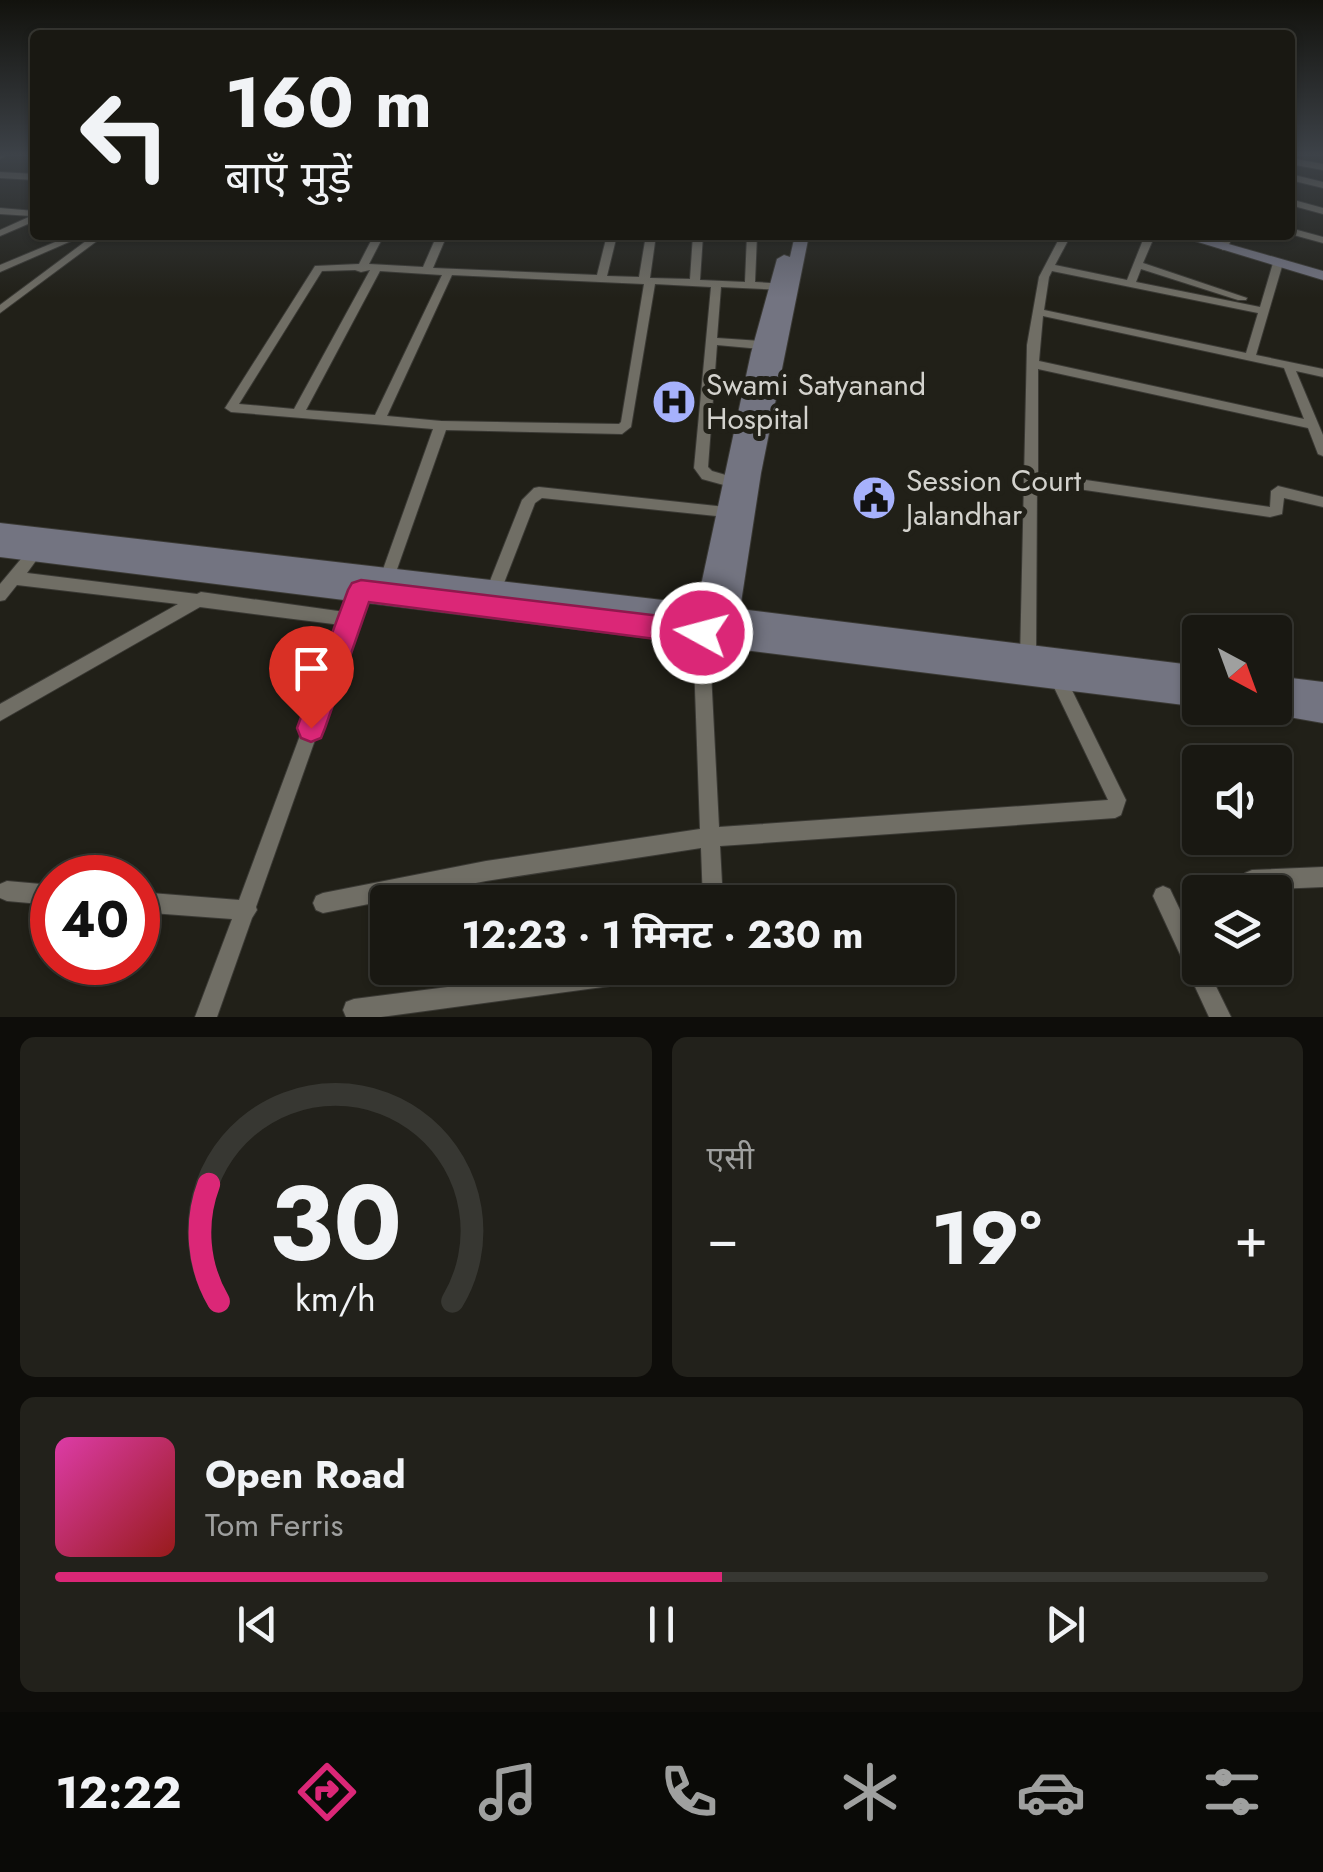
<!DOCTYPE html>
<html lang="hi">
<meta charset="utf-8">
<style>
:root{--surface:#191812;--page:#22211b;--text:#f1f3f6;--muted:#9fa09f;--line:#373732;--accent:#db2777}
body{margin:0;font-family:Jost,"Noto Sans Devanagari",sans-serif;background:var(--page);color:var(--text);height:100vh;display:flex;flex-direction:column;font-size:38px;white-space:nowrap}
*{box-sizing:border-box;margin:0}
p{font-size:32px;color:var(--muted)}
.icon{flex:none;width:55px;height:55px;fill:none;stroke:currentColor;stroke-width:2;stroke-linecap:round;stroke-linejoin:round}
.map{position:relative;height:1017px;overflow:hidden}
.panel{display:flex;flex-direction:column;gap:20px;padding:20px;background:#0e0d0a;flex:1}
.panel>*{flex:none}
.banner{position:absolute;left:30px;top:30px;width:1265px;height:210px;border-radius:10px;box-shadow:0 2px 8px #0004,0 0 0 2px var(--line);background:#191812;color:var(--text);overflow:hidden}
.needle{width:65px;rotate:139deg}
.buttons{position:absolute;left:1182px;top:615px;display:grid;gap:20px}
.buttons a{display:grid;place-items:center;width:110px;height:110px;border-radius:10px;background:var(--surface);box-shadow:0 2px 8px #0004,0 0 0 2px var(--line);font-size:50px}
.speed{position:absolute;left:30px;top:855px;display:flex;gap:20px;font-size:50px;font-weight:700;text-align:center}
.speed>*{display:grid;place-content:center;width:130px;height:130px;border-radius:50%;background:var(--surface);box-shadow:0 2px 8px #0004,0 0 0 2px var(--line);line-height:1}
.speed .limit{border:15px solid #d22;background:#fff;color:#111}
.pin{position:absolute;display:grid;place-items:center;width:85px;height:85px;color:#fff;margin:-102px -42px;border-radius:50% 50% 50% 0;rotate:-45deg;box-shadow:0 0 10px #0007}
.pin .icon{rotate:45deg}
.me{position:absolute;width:110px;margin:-55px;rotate:277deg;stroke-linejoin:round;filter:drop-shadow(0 0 8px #0008)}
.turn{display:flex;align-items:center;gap:35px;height:210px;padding:0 30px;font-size:45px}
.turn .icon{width:130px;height:130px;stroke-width:2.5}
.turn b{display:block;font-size:70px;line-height:85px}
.big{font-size:75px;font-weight:700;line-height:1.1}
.panel .card{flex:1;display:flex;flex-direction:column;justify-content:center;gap:15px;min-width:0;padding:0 35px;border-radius:15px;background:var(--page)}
.panel .dial{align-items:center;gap:0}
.dial svg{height:260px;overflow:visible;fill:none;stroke:var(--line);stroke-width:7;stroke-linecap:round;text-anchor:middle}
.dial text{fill:var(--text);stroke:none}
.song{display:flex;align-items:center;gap:30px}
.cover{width:120px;height:120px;border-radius:15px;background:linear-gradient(135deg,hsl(320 70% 55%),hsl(0 70% 35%))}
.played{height:10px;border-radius:5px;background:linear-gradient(90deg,var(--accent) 55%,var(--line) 55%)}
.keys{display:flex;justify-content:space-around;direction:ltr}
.heat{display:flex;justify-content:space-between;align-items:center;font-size:55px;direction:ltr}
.panel .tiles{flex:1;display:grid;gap:20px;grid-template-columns:1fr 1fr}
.card:last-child{grid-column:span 2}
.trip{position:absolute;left:370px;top:885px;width:585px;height:100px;border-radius:10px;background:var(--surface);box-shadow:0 2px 8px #0004,0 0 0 2px var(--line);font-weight:700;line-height:100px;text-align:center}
.tab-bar{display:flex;height:160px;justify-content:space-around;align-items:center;background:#0a0a07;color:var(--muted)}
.tab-bar .icon{width:70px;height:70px}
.tab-bar .on{color:var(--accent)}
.tab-bar b{font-size:45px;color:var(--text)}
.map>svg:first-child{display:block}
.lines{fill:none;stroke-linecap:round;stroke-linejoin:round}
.street-casing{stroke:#3a3934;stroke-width:2}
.secondary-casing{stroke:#3a3934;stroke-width:2}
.street{fill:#706e65;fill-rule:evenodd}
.secondary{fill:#737481;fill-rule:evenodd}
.route{fill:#db2777;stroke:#8e194d;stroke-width:2.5}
.labels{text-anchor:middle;stroke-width:10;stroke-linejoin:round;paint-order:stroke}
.poi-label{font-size:30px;fill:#d3d2cd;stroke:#212018;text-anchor:start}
</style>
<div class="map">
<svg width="1323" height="1017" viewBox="0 0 1323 1017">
<rect width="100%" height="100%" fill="#212018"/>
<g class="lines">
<defs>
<g id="street">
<path d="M0,156h5l-5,3z"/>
<path d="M1290,158l33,6v6l-33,-6z"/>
<path d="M0,172l35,2v6l-35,-2z"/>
<path d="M1290,174l33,8v6l-33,-8z"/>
<path d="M1290,199l33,9v6l-33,-9z"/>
<path d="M0,208l35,3v10l-35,15v-6l31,-14 -31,-2z"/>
<path d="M1290,228l33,9v6l-33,-9z"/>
<path d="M72,235h13l-85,37v-7z"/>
<path d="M94,235h11l-105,78v-8z"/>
<path d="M374,235h10l-15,29 54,3 14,-32h10l-14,33 164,7 10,-40h10l-10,41 32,1 7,-42h10l-6,43 40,1 3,-44h10l-3,45 45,2 2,-47h10l-2,47 31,2 5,3 -5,3 -65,-3 -4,51 44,3 6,4 -6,4 -44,-4 -9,122 4,4 24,7 2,4 -2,4 -5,1 -29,-8 -8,-11 17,-181 -56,-3 -24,143 -9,7 -176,-4 -51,145 -2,4 -5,2 -5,-2 -2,-4 52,-146 -202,-17 -6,-4 90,-142 44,-2zM355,270l6,2 9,-2 -76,139 -55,-5 83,-133zM380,271l62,4 -67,140 -69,-5zM452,275l192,9 -23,138 -2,2 -178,-3 -54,-5z"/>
<path d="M1061,235h10l-16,30 72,15 18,-45h10l-12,28 104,35 -1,2h-8l-97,-31 -5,13 124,25 13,-44 5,-3 4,1 1,2 -27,92 67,14v8l-27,-6 27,64v21l-5,-2 -10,-26 -270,-59v104l232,34 1,-16 7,-5 45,11v10l-39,-9 -2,16 -12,3 -233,-34 -1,177 -2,5 -6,2 -6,-2 -2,-5 7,-315 12,-68zM1052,271l206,42 -12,40 -202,-43 5,-33zM1043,316l241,52 20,51 -265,-58z"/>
<path d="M1223,235h10l-5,12 -5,3 -5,-3z"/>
<path d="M539,487l187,20 5,1 2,4 -2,4 -5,1 -184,-19 -7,5 -38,98 -5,1 -5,-1 -3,-5 38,-96 12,-12z"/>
<path d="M36,545l5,2 2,4 -16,22 170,21 4,-2 144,20 11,-27 5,-1 5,1 2,5 -112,317 1,3 -5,8 -35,99h-22l37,-98 -94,-7v-20l101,8 102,-275 -141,-18 -200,114v-17l178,-100 -161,-19 -12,15 -5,1v-17l31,-37z"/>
<path d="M701,626l6,2 2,5 10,194 389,-27 -58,-121 2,-5 6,-3 6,3 59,120 3,6 -5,15 -6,3 -395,28 3,56h-20l-2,-54 -215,33 -163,32 -7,-3 -3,-7 3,-7 7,-3 163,-32 214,-32 -7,-196 2,-5z"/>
<path d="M1323,867v20l-71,3 -7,-3 -3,-7 3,-7 7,-3z"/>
<path d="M7,881l45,4v20l-45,-4 -7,-3v-14z"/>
<path d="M1163,886l7,3 30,63v16h7l24,49h-22l-56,-121 3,-7z"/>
<path d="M596,968h84l-3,7 -7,3 -289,39h-35l-3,-7 3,-8 8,-3z"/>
</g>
<g id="secondary">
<path d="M795,235h14l-48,238 -21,136 460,57v41l-1200,-150v-18l692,84 -692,-84v-16l697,81 54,-251 26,-94 7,-4 6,2z"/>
<path d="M1175,235h22l126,36v9z"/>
<path d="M1275,676l48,6v41l-57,-10 -2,-5h11z"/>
</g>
</defs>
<use href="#street" class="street-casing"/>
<use href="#secondary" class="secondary-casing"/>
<use href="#street" class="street"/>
<use href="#secondary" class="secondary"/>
</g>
<linearGradient id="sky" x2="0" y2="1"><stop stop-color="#12120d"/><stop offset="0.52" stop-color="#3d4248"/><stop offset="1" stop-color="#3d4248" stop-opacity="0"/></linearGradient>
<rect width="1323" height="298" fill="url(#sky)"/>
<path class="route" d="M361,580l341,41 9,4 3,8 -3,8 -9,4 -333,-43 -44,126 -4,10 -10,4 -10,-4 -4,-10 51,-138 4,-7z"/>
<defs>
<symbol id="hospital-disc" viewBox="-11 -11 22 22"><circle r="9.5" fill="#a6b1fc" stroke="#212018"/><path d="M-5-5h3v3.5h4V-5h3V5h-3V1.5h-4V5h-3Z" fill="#111"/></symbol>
<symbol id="civic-disc" viewBox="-11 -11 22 22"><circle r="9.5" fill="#a6b1fc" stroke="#212018"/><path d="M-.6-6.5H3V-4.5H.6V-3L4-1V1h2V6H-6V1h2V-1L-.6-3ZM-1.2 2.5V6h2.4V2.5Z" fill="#111"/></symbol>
</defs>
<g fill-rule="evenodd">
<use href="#hospital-disc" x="649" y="377" width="50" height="50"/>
<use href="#civic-disc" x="849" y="473" width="50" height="50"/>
</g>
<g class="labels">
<g class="poi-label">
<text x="706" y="395">Swami Satyanand<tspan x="706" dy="34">Hospital</tspan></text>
<text x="906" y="491">Session Court<tspan x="906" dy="34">Jalandhar</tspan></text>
</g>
</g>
</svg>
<div class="buttons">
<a><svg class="needle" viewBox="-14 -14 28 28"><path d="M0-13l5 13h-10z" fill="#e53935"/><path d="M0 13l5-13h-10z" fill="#9fa09f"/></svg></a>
<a><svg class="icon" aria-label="sound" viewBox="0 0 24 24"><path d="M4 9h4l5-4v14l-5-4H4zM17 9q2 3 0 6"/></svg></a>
<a><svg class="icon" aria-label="layers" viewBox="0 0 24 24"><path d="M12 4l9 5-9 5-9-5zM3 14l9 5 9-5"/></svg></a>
</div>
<div class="speed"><div class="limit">40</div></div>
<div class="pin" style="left:311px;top:728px;background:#d93025"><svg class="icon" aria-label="arrive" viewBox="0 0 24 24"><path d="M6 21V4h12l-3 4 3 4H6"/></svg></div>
<svg class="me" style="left:702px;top:633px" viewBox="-20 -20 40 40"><circle r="17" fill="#db2777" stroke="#fff" stroke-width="3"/><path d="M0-11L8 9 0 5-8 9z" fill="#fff"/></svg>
<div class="trip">12:23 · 1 मिनट · 230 m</div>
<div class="banner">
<div class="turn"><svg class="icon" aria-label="left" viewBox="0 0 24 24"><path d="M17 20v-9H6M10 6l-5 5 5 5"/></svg><div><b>160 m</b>बाएँ मुड़ें</div></div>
</div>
</div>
<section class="panel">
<div class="tiles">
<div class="card dial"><svg viewBox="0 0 100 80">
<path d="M14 69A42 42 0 1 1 86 69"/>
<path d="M14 69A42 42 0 0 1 11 33" stroke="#db2777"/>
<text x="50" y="56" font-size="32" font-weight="700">30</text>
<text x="50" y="72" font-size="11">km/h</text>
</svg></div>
<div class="card"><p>एसी</p>
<div class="heat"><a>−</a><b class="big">19°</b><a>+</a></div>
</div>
<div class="card">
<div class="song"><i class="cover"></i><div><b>Open Road</b><p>Tom Ferris</p></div></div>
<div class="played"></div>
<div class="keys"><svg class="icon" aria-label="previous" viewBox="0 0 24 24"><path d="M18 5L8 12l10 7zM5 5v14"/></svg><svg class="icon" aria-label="pause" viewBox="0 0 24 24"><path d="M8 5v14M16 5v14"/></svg><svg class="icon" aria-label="next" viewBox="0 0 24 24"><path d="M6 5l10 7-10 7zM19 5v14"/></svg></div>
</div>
</div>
</section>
<nav class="tab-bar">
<b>12:22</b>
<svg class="icon on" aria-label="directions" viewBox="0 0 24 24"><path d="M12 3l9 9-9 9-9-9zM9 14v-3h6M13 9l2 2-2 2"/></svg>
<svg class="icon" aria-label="music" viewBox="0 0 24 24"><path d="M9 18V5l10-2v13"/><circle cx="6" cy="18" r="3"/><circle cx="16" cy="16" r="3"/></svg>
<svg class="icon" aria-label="phone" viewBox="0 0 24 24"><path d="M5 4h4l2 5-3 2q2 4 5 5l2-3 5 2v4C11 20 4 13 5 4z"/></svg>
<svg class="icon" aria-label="climate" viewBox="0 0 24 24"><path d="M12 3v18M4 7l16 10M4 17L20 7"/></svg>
<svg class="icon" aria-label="car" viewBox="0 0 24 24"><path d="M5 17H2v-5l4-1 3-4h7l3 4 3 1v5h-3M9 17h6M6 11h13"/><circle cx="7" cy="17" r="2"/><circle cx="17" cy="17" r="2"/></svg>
<svg class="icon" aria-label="filters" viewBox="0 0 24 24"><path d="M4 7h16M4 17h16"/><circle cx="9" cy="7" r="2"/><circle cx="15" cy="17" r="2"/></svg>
</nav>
